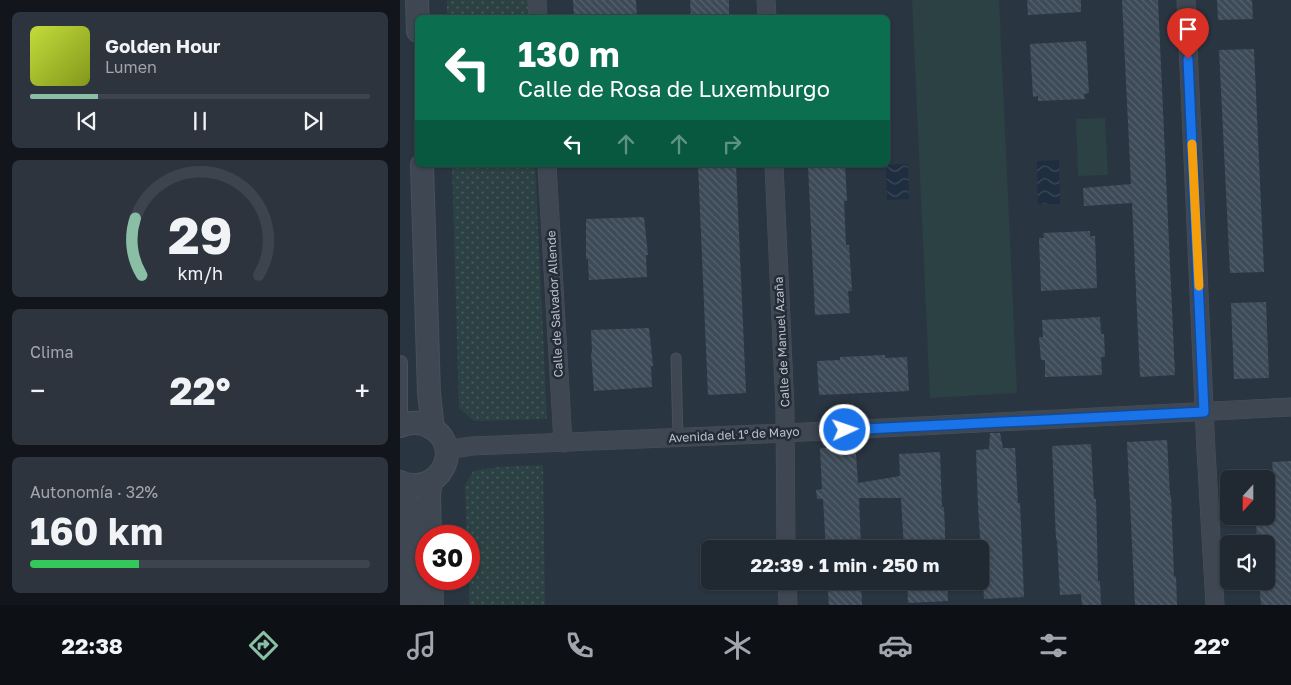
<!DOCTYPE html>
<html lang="es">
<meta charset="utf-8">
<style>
:root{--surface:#202832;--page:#2d343e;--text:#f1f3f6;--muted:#a2a6ac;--line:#3d444d;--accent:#8abfa5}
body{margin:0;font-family:"Golos Text",sans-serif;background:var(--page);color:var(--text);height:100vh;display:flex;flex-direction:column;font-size:19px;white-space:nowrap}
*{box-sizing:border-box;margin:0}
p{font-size:16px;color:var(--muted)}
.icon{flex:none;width:28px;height:28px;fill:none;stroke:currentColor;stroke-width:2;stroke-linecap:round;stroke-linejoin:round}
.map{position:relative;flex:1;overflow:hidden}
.drawer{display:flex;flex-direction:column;gap:12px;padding:12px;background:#12161c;width:400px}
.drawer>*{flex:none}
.hud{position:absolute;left:15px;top:15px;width:475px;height:152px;border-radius:8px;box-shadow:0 1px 4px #0004,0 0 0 1px var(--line);background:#0b6e4f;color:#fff;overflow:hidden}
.needle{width:32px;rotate:201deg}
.fabs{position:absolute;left:820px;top:470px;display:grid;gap:10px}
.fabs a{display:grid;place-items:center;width:55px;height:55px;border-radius:8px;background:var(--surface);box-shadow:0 1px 4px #0004,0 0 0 1px var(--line);font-size:25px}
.speed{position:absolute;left:15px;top:525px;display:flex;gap:10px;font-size:25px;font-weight:700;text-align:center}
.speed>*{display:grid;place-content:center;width:65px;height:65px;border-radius:50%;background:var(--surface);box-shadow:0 1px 4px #0004,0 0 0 1px var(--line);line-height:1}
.speed .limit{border:8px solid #d22;background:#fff;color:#111}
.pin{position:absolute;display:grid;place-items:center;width:42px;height:42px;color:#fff;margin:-51px -21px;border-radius:50% 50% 50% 0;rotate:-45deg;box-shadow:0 0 5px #0007}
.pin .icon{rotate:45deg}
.me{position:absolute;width:55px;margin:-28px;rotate:87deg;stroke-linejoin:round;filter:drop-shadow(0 0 4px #0008)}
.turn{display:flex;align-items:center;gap:18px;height:105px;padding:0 20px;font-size:22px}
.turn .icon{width:65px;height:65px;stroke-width:2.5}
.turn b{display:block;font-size:35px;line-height:42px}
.lanes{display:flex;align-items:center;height:48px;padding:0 20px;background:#0003;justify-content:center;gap:25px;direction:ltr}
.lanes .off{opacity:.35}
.big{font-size:38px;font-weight:700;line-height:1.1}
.drawer .widget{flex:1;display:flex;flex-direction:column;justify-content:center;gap:8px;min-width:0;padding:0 18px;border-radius:8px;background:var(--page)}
.drawer .dial{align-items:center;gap:0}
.dial svg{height:130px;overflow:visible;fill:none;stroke:var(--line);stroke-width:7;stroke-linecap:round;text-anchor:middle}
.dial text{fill:var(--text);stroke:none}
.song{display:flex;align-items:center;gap:15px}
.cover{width:60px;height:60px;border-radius:8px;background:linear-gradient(135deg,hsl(70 70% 55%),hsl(70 70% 35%))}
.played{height:5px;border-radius:2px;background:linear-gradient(90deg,var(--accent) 20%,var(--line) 20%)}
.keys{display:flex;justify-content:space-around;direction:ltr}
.heat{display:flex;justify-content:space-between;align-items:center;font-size:28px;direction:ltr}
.charge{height:8px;border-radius:4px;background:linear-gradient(90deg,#34c759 32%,var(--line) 0)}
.trip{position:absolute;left:301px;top:540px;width:288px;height:50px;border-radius:8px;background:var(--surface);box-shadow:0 1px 4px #0004,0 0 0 1px var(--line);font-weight:700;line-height:50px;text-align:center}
.dock{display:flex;height:80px;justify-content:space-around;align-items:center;background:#0d1014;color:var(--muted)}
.dock .icon{width:35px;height:35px}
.dock .active{color:var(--accent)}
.dock b{font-size:22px;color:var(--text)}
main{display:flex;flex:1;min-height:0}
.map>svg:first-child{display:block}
.grass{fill:#2c4143}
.park{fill:url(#park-dots)}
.water{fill:url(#water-waves)}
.building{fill:url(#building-back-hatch)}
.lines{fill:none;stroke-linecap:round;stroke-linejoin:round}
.service-casing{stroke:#48505b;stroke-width:11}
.pedestrian-casing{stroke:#48505b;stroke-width:16}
.minor-casing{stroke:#48505b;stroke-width:19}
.tertiary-casing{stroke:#48505b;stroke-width:24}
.service{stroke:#3e4752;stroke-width:9}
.pedestrian{stroke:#3e4752;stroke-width:14}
.minor{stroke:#3e4752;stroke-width:18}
.tertiary{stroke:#3e4752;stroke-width:22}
.route-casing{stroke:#114b97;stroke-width:12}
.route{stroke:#1a73e8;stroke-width:9}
.slow{stroke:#f59e0b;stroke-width:9}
.labels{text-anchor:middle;stroke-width:5;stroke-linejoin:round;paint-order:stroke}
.street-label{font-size:12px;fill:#bcc2cb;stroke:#232c37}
</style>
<main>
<section class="drawer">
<div class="widget">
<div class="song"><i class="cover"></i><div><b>Golden Hour</b><p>Lumen</p></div></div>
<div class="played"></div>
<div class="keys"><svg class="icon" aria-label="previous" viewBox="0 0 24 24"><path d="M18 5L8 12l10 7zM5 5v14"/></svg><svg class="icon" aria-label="pause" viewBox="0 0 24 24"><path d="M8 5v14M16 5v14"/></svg><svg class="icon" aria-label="next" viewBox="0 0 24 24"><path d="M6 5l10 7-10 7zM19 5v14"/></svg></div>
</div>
<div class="widget dial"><svg viewBox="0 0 100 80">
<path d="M14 69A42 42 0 1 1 86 69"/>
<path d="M14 69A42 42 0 0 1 10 34" stroke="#8abfa5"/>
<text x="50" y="56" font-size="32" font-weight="700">29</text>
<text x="50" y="72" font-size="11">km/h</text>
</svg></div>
<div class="widget"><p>Clima</p>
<div class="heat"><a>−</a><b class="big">22°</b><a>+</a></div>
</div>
<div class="widget"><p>Autonomía · 32%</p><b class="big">160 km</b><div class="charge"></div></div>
</section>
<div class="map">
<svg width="891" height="605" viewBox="0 0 891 605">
<defs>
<pattern id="park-dots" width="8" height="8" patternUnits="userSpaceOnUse" patternTransform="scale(1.25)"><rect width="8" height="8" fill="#2c4143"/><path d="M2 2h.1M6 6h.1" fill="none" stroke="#495b5d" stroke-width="1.8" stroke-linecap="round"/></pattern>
<pattern id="water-waves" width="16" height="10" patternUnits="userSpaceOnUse" patternTransform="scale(1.25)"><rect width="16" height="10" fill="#1e2d3f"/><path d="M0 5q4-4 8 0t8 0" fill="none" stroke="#3d4a59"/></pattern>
<pattern id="building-back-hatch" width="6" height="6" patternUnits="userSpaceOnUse" patternTransform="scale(1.25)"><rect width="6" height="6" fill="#3d4a57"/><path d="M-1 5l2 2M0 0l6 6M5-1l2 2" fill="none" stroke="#57626e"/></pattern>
</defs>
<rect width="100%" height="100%" fill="#2a3542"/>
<g class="grass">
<path d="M512,0h87l18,393 -87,5z"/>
<path d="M705,118l3,57 -30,1 -2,-57z"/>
</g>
<g class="park">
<path d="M47,0h81l1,17h-82z"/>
<path d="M52,165h83l12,254 -73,2 -15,-13z"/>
<path d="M143,465l2,140h-76v-69h-2l-2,-50 8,-15 25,-4z"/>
</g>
<g class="water">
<path d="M659,160l1,44h-22l-1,-43z"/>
<path d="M508,164l1,35 -22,1 -1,-35z"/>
</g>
<g class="building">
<path d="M173,0h63l1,18h-63z"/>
<path d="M290,0h39v18h-38z"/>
<path d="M627,0h54v12l-53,3z"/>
<path d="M722,0h36l17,375 -35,2 -8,-174 -48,3 -1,-18 48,-4z"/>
<path d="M817,0h35l1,19 -35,1z"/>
<path d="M686,41l3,52 -5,1 1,5 -47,2v-5l-5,1 -3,-53z"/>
<path d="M854,49l10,223 -34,1 -11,-223z"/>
<path d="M298,165h38l10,228 -38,2z"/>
<path d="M408,165h37l2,36h-3l2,44h3l3,46h-4l2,22 -35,2z"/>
<path d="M244,217l4,38h-2l1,22 -58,3 -1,-21h-2v-40z"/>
<path d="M690,231v5h5l2,52 -56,3 -2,-53h5l-1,-5z"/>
<path d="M866,302l3,76 -35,1 -3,-76z"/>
<path d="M700,317l1,17h3l1,23h-4l1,18 -57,2v-17h-4l-2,-23h4l-1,-17z"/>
<path d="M249,328l4,38h-2l1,21 -58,4 -3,-38 1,-1 -1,-22z"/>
<path d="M485,355v3l22,-1 2,34 -90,4 -2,-34 23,-1v-3z"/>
<path d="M590,433h10l3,15h12l3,55h2l4,94 -40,2 -6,-93 -2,-56 13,-1z"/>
<path d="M767,440l3,55h1l3,82 2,-1 1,29h-42l-8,-163z"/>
<path d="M691,444l3,55h2l2,82h2l1,24h-19l-1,-11 -21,1 -3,-56 -1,1 -4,-94z"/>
<path d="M454,446v8h2l2,29 42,-7 -1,-22 41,-2 2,55h2l1,24v18h-41l-3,-51h-42l2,48h-2v3h-33l-3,-50h-6l-1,-9 6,-1 -2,-41z"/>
<path d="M891,461v144h-30l-2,-24h7v-37h-9l-1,-28h10v-33l8,-1 -2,-20z"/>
<path d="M427,581h34l1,24h-33z"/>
<path d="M507,581h40l1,20 -40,2z"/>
</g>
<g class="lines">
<defs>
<path id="service" d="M276,358l2,80"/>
<path id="pedestrian" d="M0,363v60"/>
<g id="minor">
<path d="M137,0l1,18"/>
<path d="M366,0l1,18"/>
<path d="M786,0l20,451 9,154"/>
<path d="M147,165l16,278"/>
<path d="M374,165l11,244 1,140"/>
<path d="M46,450l26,-4 313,-13 506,-26"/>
<path d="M387,581l1,24"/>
</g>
<g id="tertiary">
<path d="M17,0l1,31"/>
<path d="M22,165l7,228 4,36"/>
<path d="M0,426c10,-4 20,-5 30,1 36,20 9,71 -30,55"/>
<path d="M1,483l8,26 1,96"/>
<path d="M30,536l-1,-41 2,-13"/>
<path d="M31,579l1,26"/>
</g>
</defs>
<use href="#service" class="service-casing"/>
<use href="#pedestrian" class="pedestrian-casing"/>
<use href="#minor" class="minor-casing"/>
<use href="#tertiary" class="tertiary-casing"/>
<use href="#service" class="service"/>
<use href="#pedestrian" class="pedestrian"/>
<use href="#minor" class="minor"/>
<use href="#tertiary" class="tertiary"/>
</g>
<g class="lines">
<defs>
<path id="route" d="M445,430l359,-18 -16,-353"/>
</defs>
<use href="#route" class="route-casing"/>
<use href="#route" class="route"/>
<path class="slow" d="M792,144l7,142"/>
</g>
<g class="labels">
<g class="street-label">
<text transform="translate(155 304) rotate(-93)" y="4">Calle de Salvador Allende</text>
<text transform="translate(382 342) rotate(-93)" y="4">Calle de Manuel Azaña</text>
<text transform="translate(334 435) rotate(-3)" y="4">Avenida del 1º de Mayo</text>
</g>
</g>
</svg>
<div class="fabs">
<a><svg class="needle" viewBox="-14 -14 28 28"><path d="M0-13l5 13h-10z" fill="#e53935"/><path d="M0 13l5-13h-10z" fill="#a2a6ac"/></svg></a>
<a><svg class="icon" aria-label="sound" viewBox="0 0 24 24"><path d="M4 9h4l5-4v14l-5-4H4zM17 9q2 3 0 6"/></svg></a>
</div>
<div class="speed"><div class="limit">30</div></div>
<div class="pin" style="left:788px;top:59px;background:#d93025"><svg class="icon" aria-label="arrive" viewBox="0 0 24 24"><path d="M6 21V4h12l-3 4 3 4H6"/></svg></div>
<svg class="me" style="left:445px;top:430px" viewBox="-20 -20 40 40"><circle r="17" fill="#1a73e8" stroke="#fff" stroke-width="3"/><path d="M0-11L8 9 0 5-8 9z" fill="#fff"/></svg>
<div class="trip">22:39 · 1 min · 250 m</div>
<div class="hud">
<div class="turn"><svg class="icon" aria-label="left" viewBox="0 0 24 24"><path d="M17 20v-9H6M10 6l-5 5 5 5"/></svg><div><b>130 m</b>Calle de Rosa de Luxemburgo</div></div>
<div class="lanes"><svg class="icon" aria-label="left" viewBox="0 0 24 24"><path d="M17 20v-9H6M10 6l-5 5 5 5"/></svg><svg class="icon off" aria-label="ahead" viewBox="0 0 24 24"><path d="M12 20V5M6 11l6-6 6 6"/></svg><svg class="icon off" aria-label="ahead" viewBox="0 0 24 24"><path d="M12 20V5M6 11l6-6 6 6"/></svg><svg class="icon off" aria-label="right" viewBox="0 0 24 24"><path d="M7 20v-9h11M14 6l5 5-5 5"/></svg></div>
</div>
</div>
</main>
<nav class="dock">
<b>22:38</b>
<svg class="icon active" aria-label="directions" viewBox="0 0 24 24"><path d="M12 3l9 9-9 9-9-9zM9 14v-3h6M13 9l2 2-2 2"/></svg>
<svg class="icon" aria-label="music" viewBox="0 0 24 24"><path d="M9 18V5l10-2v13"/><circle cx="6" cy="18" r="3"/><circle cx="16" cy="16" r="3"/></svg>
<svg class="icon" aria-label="phone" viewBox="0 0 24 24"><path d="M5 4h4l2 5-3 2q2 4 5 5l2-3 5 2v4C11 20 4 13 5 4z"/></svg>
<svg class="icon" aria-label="climate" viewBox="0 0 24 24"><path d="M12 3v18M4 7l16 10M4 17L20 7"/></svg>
<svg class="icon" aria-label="car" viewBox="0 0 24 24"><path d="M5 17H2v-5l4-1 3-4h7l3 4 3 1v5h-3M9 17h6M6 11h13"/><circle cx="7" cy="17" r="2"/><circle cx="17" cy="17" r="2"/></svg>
<svg class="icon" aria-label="filters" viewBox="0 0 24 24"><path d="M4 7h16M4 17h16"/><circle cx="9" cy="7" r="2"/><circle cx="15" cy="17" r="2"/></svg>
<b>22°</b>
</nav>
